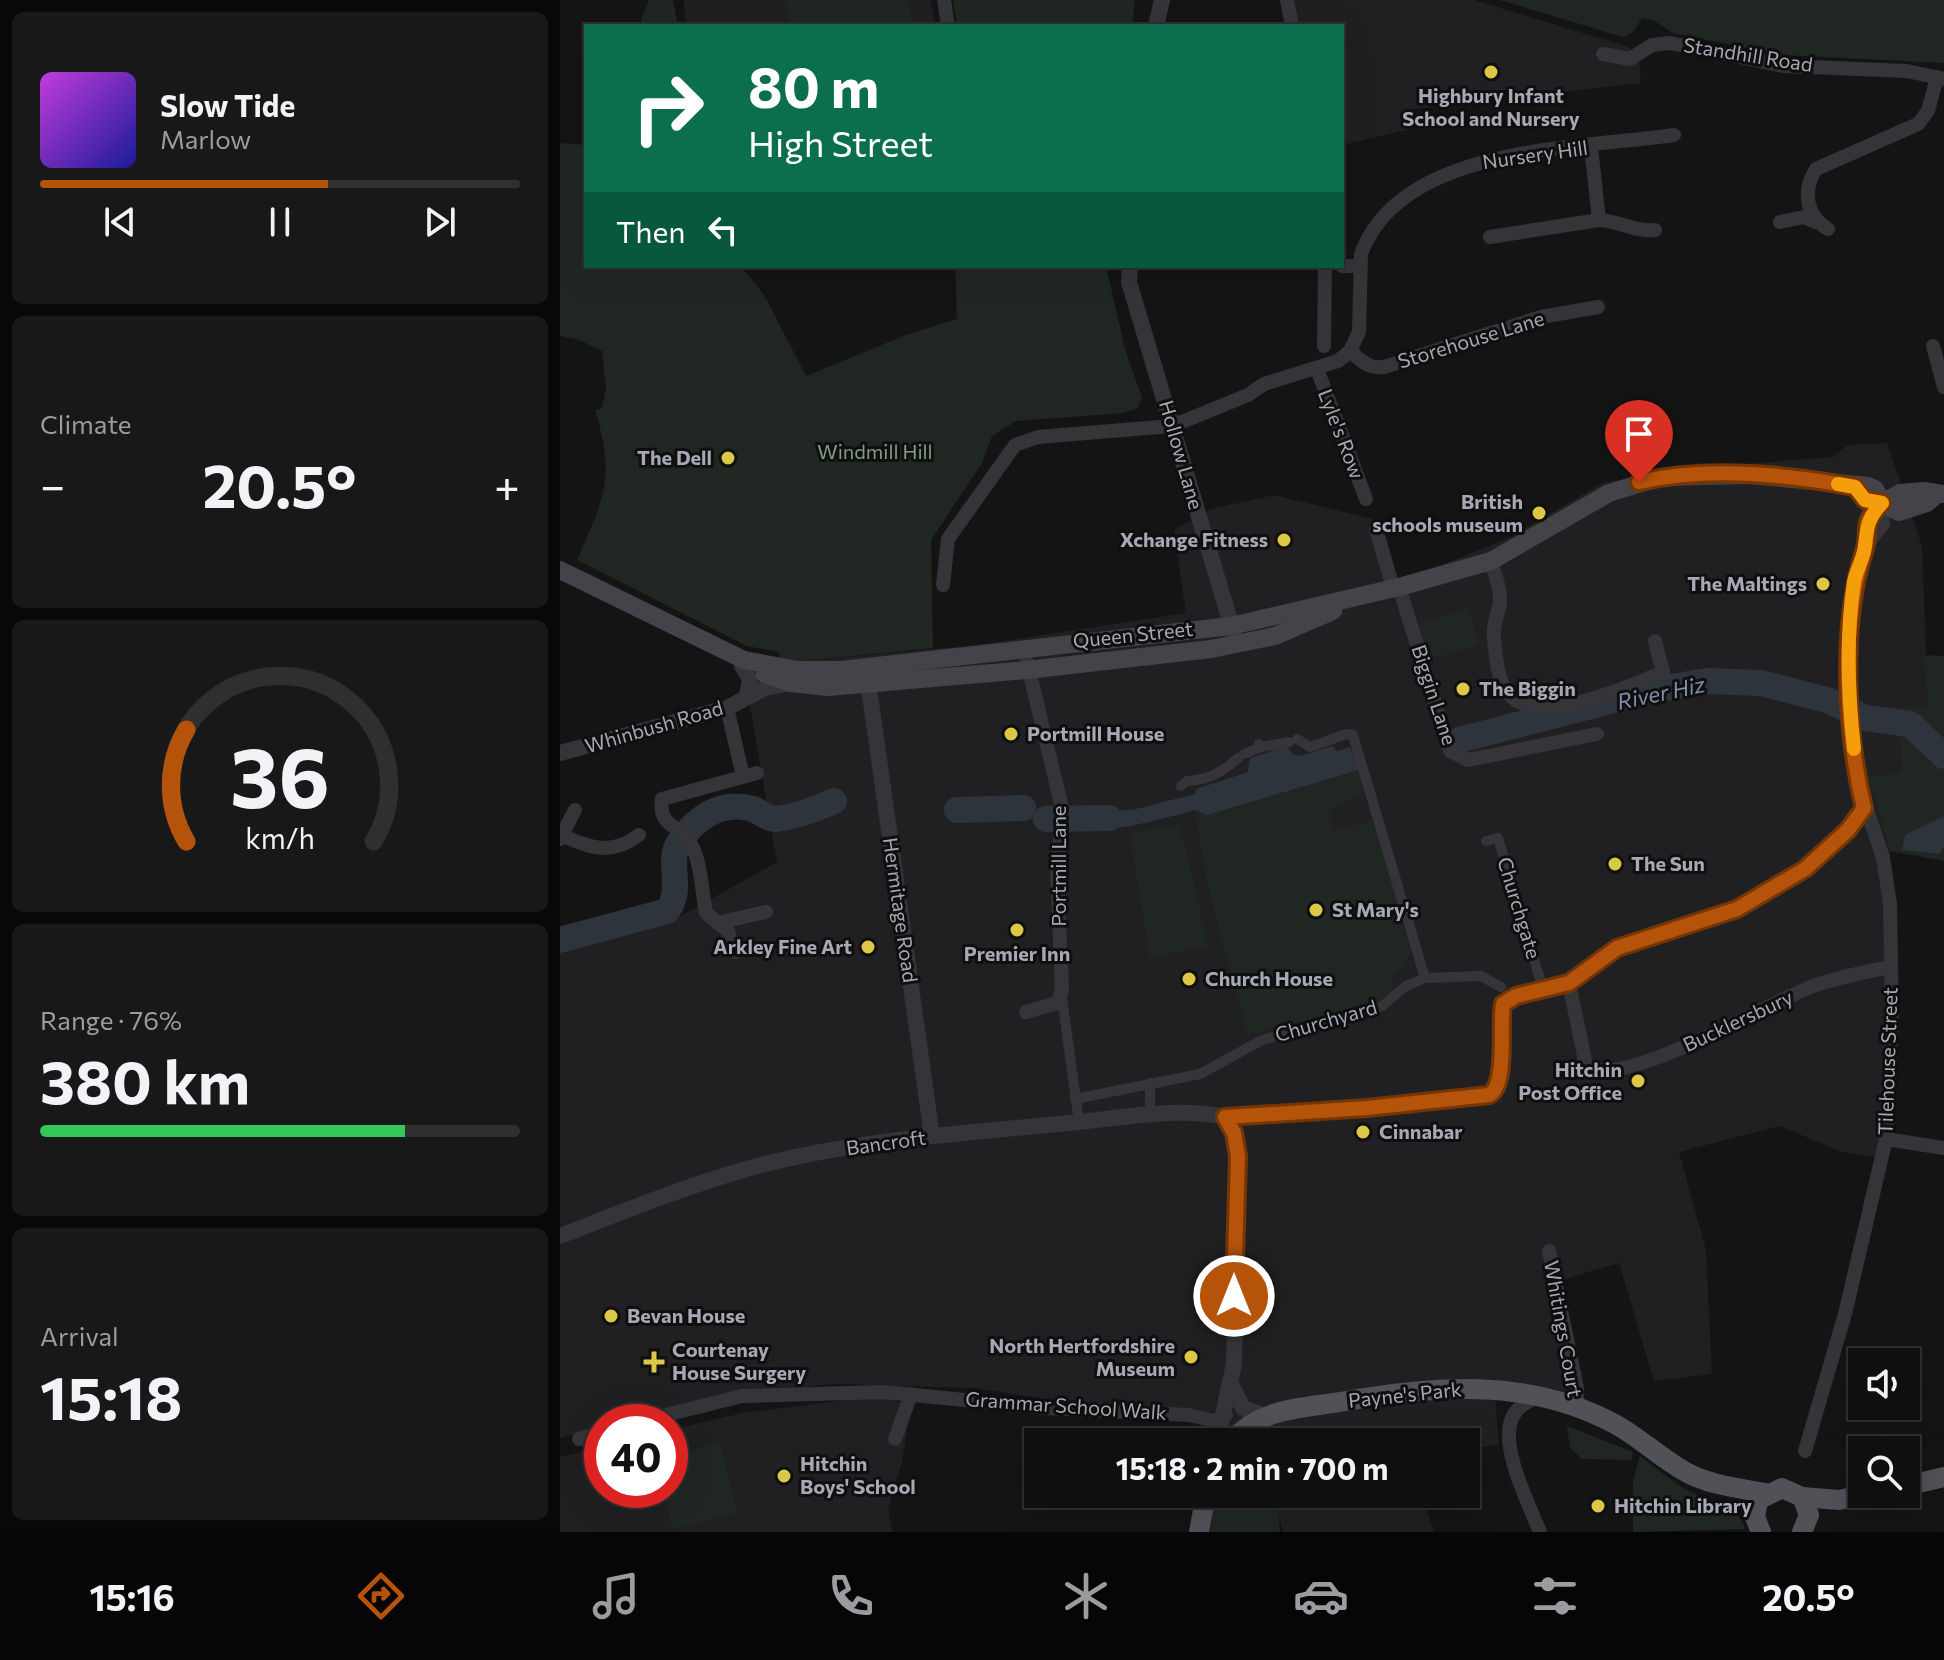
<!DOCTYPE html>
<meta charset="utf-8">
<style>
:root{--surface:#0f0f10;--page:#181819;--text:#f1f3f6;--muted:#9b9c9f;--line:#2f2f30;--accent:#b45309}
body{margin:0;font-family:Commissioner,sans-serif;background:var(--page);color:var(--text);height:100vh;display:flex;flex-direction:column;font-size:30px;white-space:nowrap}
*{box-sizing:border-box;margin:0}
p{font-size:26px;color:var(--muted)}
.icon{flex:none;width:44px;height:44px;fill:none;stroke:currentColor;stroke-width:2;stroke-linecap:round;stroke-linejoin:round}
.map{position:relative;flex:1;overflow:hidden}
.drawer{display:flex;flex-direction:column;gap:12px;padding:12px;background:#080809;width:560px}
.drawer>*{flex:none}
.top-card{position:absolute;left:24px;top:24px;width:760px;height:244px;border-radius:0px;box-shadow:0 8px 32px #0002,0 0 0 2px var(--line);background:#0b6e4f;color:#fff;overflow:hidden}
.fabs{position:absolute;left:1288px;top:1348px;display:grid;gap:16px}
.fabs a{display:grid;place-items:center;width:72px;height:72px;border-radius:0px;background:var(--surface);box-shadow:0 8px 32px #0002,0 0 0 2px var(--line);font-size:40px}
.speed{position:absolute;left:24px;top:1404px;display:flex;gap:16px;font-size:40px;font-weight:700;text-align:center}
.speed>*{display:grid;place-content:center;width:104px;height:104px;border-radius:50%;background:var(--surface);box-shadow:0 8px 32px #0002,0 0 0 2px var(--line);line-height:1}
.speed .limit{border:12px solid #d22;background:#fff;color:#111}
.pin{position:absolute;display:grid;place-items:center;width:68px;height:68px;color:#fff;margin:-82px -34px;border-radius:50% 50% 50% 0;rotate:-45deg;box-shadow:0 0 8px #0007}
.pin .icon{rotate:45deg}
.me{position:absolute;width:88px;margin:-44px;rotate:0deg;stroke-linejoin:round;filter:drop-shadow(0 0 6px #0008)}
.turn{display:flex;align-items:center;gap:28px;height:168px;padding:0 32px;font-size:36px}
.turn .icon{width:104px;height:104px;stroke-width:2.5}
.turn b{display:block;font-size:56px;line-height:68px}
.then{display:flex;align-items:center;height:76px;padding:0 32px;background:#0003;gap:16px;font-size:30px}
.big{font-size:60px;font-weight:700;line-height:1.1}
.drawer .tile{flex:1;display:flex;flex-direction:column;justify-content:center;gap:12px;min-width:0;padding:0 28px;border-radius:12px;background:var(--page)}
.drawer .dial{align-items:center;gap:0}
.dial svg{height:208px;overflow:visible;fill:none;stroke:var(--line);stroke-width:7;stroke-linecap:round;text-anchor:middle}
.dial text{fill:var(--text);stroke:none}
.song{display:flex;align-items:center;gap:24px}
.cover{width:96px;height:96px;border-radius:12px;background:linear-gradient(135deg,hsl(290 70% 55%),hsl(240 70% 35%))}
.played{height:8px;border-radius:4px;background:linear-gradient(90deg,var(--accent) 60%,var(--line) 60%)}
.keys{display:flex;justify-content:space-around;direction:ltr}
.heat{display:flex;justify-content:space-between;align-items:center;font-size:44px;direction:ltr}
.charge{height:12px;border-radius:6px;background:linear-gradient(90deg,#34c759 76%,var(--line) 0)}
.trip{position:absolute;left:464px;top:1428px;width:456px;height:80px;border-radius:0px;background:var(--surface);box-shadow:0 8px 32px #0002,0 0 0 2px var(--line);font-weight:700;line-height:80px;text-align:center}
.tab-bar{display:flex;height:128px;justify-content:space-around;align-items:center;background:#060606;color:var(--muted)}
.tab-bar .icon{width:56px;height:56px}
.tab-bar .current{color:var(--accent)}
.tab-bar b{font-size:36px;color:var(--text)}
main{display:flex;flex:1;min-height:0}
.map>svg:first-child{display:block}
.built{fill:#202022}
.green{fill:#202722}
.water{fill:#2e343c}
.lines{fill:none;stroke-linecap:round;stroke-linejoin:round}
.river{stroke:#2e343c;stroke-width:26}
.pedestrian{stroke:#353539;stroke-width:10}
.minor{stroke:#353539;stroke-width:14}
.tertiary{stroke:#353539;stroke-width:16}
.secondary{stroke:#434349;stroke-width:18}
.primary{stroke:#515158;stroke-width:20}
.route-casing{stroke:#753606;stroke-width:20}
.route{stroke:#b45309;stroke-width:14}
.slow{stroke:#f59e0b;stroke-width:14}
.poi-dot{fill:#dcc844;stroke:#0f0f10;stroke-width:3}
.labels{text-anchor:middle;stroke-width:6;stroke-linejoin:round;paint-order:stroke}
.street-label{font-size:20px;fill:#a7a8b4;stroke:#0f0f10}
.poi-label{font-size:20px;font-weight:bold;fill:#a7a8b4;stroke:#0f0f10;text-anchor:start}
.park-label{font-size:20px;fill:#809d87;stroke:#0f0f10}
.water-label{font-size:22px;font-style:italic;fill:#818fab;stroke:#0f0f10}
</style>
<main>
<section class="drawer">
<div class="tile">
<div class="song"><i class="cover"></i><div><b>Slow Tide</b><p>Marlow</p></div></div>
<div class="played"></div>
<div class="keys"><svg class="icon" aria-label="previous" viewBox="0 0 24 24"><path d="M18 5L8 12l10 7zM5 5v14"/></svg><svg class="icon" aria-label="pause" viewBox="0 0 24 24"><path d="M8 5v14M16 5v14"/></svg><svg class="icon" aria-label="next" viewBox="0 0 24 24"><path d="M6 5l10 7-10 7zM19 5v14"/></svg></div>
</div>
<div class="tile"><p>Climate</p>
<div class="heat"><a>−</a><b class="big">20.5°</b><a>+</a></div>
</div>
<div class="tile dial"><svg viewBox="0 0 100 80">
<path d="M14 69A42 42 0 1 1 86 69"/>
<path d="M14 69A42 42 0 0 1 14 26" stroke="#b45309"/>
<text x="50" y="56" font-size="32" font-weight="700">36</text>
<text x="50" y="72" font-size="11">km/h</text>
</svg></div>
<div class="tile"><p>Range · 76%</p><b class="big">380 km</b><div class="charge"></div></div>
<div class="tile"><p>Arrival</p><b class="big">15:18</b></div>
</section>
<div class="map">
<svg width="1384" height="1532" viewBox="0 0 1384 1532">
<rect width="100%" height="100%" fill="#141415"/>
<g class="built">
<path d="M124,0h246l6,26h-250z"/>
<path d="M732,0h182l155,47 10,14 2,22 -229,26 3,19 -73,17v-119h-45z"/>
<path d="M1327,443l35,103 6,160 -30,3 4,64 -35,3 23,75 -2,144 -9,162 -37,-5 -62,-26 -101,26 27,98 6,124 -58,7 -35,-118 -61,18 25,108 -22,8 -67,-15 5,63 -33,4v-7h-233l-34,-32 -102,-3 -123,-19 -144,-4 -126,16 -86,22h-16v4l-42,12v-491l112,-26 105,-59 -27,-156 30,-43 197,-18 209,-32 -12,-83 37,-21 63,-14 102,25 21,63 112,-45 93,-55 90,-15 141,-11 15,-12z"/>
<path d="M320,1396l31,10 -9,56 -14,47 5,23h-333v-75l42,-10v43h68v-60l72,-17z"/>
<path d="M714,1494h147l13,38h-151z"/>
</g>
<g class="green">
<path d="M89,0h24l5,26h-34l-3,-7z"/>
<path d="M224,0h123l7,26h-122z"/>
<path d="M393,0h182l-3,26h-175z"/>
<path d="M940,0h444v63l-161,-8 -110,-22 -18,-12 -13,-3 -9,14 -10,5z"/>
<path d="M0,143l26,2v121h155l23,29 42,81 100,-41 51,-16 -2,-53h151l19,83 17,49 -4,10 -14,5 -108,8 -24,15 -10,27 -51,77 2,108 -153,15 -1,-11 -32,-6 -170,-86c27,-62 39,-82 18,-150l7,-2 4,-19 -4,-38 -23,-11 -19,-4z"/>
<path d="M908,609l11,35 -52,16 -11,-35z"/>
<path d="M1364,655l20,1v205l-54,-10 -23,-75 35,-3 -4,-65 30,-2z"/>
<path d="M799,770l6,21 -37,21 6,19 41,-11 36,133 -11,17 -10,7 5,11 -19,16 -129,31 -40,-155 -12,-70 12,5z"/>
<path d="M620,824l28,122 -58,12 -20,-124z"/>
<path d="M1007,1426l66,26 -2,8 -49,-1 -12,-11z"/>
<path d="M160,1443l17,70 -64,16 -10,-39h7v-34z"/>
<path d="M1080,1456c18,13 36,30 57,39 23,10 38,5 48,34l-112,3v-51z"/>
<path d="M655,1494h62l3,38h-70z"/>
</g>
<g class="water">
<path d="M728,746l3,7 8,3 34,-10 4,5 13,-4 9,23 -152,45 -12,-5c-28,7 -99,30 -123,13l6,-12 54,-1 63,-16 1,-5 52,-17 2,-14z"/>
<path d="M1384,816v29l-4,9 -38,-4 3,-15z"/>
</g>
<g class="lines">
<g class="river">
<path d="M899,740l194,-50 54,-9 54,2 66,17 39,18 44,6 34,32"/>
<path d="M397,810l66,-2"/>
<path d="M486,819l63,-1"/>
<path d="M0,940l107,-29c18,-22 -2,-50 13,-70 18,-25 42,-41 73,-32 8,3 14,10 22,10 21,-2 40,-10 59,-18"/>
</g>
<g class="pedestrian">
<path d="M737,739l13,8 36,-13 7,1 72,243"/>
<path d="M701,747l28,-5"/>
<path d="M684,754l17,-7 -2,-3"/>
<path d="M621,786l6,-5c21,-1 36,-9 51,-23"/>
<path d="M926,841l12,-3 45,151"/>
<path d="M502,998l17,124"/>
<path d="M590,1083v32"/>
<path d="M515,1099l125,-25 62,-34 120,-34 24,-20 19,-8 56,-2 20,11"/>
</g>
<g class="minor">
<path d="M384,0l4,26"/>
<path d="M727,0l5,26"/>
<path d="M1043,54l27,5 22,-14 18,-2 114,23 123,5 37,8"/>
<path d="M1031,147l8,73c21,1 35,12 56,10"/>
<path d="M1220,222l24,-5 12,5"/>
<path d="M1268,229c-22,-13 -26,-38 -12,-60l102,-45 10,-13 9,-34"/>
<path d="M930,237l109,-17"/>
<path d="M782,266h18"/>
<path d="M764,346l1,-80"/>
<path d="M1373,346l11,41"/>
<path d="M790,351c11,10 19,18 34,16l157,-50 57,-10"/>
<path d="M757,369l49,130"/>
<path d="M816,529l17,59"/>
<path d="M1305,547c-1,-20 3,-30 17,-44"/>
<path d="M931,561c4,14 10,28 9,42 -2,12 -8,23 -6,36 2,17 3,39 13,53 27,38 123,-6 156,-20l-8,-31"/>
<path d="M383,585l5,-46 67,-94 23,-8 134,-11 76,-31 16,-11 74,-23 12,-10 9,-19 2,-78c40,-109 218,-105 313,-119"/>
<path d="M839,587l51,164 18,9 129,-26"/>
<path d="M167,708l16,68"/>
<path d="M3,836c29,12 48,20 76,-1"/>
<path d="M0,839l15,-29"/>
<path d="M157,923l49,-11"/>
<path d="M175,952l-7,-21 -22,-18c-4,-21 -5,-51 -15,-69 -11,-21 -33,-15 -29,-45l95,-26"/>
<path d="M1009,983l17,82c32,28 188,-65 227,-79 26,-9 51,-14 78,-19"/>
<path d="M466,1012l31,-9 5,-13 -5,-123 6,-55 -36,-150"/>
<path d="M665,1117l142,-9 122,-13c19,-10 10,-69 14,-91l13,-8 53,-13 48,-35 120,-39 68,-40 43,-39 16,-22"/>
<path d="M1326,1139l58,9"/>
<path d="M989,1251l28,137v19"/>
<path d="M978,1396c-10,6 -20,10 -25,20 -15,29 16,88 27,116"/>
<path d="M78,1422l104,-26 142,-4 160,16 144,7 32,7 6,-7"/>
<path d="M19,1439l23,-7"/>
<path d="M335,1439l16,-45"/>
<path d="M1245,1451l40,-137 41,-175 6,-121 -2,-115 -7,-45 -26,-78 -7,-97 4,-103 11,-33 18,-23 -1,-21"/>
</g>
<g class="tertiary">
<path d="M596,26l6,-26"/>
<path d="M570,266l-1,16 108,362"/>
<path d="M182,666l8,13 -3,17"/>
<path d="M307,674l65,462"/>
<path d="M0,753l167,-45 38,-20 26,-5"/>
<path d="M0,1236c60,-23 121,-48 183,-66 105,-30 217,-36 325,-47 50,-4 107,-17 157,-6l9,16 4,23 -4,208 -17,78"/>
<path d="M672,1386l11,22 19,7"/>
</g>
<g class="secondary">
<path d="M1295,487l10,13 17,3 17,9 28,-9 9,-8"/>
<path d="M1322,503l18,-10 24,-2 20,3"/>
<path d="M0,570l184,90 54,10h43l390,-44 168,-39 92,-26 118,-68 52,-16 89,-2 118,11 7,3 7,14"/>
<path d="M205,674l26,9 37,4 199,-17 184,-21 64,-13 58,-25"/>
</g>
<g class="primary">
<path d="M670,1442c31,-34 67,-33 110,-40 93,-16 187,-25 273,21 25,13 46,34 71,48 24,14 54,17 81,22"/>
<path d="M1346,1486l38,-9"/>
<path d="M1242,1497l37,3 28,-6"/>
<path d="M639,1532l7,-38"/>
<path d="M1201,1532l-6,-15 3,-17 24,-12 20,9 7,18 -7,17"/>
</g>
</g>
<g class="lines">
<defs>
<path id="route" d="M674,1296l4,-140 -4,-23 -9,-16 142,-9 122,-13c19,-10 10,-69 14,-91l13,-8 53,-13 48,-35 120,-39 68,-40 43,-39 16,-22c-18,-75 -24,-183 0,-256 8,-26 -6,-24 18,-49l-17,-3 -10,-13c-69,-13 -147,-21 -216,-5"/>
</defs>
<use href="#route" class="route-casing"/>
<use href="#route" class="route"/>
<path class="slow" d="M1278,484l17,3 10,13 17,3c-14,15 -15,23 -17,43 -1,12 -9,24 -11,36 -8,53 -6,113 0,167"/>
</g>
<g class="poi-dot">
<circle cx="931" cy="72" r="8"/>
<circle cx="168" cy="458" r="8"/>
<circle cx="979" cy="513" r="8"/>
<circle cx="724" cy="540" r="8"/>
<circle cx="1263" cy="584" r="8"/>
<circle cx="903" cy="689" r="8"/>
<circle cx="451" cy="734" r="8"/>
<circle cx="1055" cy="864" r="8"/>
<circle cx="756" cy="910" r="8"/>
<circle cx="457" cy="930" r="8"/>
<circle cx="308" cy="947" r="8"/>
<circle cx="629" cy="979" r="8"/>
<circle cx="1078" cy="1081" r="8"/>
<circle cx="803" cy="1132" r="8"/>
<circle cx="51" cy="1316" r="8"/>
<circle cx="631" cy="1357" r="8"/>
<path d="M90 1350h8v8h8v8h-8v8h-8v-8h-8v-8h8z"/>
<circle cx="224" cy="1476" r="8"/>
<circle cx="1038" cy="1506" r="8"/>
</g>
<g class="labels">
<g class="street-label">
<text transform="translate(1188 55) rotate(9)" y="7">Standhill Road</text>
<text transform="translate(975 155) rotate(-8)" y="7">Nursery Hill</text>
<text transform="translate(911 340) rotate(-17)" y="7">Storehouse Lane</text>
<text transform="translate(781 434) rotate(69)" y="7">Lyle's Row</text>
<text transform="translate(621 455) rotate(74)" y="7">Hollow Lane</text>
<text transform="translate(573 635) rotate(-6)" y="7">Queen Street</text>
<text transform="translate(874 695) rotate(72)" y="7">Biggin Lane</text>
<text transform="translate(94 727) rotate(-16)" y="7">Whinbush Road</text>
<text transform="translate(499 866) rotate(-90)" y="7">Portmill Lane</text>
<text transform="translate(959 908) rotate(73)" y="7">Churchgate</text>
<text transform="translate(340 910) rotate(82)" y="7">Hermitage Road</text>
<text transform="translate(766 1021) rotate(-16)" y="7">Churchyard</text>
<text transform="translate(1178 1021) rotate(-25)" y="7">Bucklersbury</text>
<text transform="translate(1328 1061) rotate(-88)" y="7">Tilehouse Street</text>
<text transform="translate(326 1143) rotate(-8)" y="7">Bancroft</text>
<text transform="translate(1003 1329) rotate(80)" y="7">Whitings Court</text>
<text transform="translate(845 1395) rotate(-6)" y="7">Payne's Park</text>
<text transform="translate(506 1406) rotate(4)" y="7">Grammar School Walk</text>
</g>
<g class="poi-label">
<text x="931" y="103" text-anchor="middle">Highbury Infant<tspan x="931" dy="23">School and Nursery</tspan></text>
<text x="152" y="465" text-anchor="end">The Dell</text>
<text x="963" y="509" text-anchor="end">British<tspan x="963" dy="23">schools museum</tspan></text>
<text x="708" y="547" text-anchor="end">Xchange Fitness</text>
<text x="1247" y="591" text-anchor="end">The Maltings</text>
<text x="919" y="696">The Biggin</text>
<text x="467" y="741">Portmill House</text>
<text x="1071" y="871">The Sun</text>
<text x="772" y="917">St Mary's</text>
<text x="292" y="954" text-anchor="end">Arkley Fine Art</text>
<text x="457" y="961" text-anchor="middle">Premier Inn</text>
<text x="645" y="986">Church House</text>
<text x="1062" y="1077" text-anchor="end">Hitchin<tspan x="1062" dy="23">Post Office</tspan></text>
<text x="819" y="1139">Cinnabar</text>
<text x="67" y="1323">Bevan House</text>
<text x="615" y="1353" text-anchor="end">North Hertfordshire<tspan x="615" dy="23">Museum</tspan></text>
<text x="112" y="1357">Courtenay<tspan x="112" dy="23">House Surgery</tspan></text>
<text x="240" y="1471">Hitchin<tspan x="240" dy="23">Boys' School</tspan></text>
<text x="1054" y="1513">Hitchin Library</text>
</g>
<g class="park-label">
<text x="315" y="459">Windmill Hill</text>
</g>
<g class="water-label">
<text transform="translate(1101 693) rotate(-12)" y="8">River Hiz</text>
</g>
</g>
</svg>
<div class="fabs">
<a><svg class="icon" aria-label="sound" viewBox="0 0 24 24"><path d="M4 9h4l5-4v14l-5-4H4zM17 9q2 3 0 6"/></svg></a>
<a><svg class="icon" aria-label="search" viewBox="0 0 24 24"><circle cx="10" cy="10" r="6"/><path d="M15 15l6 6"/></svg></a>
</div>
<div class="speed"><div class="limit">40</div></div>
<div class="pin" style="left:1079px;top:482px;background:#d93025"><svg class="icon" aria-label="arrive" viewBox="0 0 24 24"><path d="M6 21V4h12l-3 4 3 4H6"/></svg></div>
<svg class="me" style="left:674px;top:1296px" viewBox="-20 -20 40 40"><circle r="17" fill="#b45309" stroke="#fff" stroke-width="3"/><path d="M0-11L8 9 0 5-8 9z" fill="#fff"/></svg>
<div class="trip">15:18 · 2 min · 700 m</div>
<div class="top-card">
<div class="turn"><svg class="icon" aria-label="right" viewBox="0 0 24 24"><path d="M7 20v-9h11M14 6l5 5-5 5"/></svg><div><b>80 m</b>High Street</div></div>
<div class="then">Then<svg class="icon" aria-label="left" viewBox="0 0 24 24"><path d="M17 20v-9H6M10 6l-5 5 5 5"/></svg></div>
</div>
</div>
</main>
<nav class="tab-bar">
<b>15:16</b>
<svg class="icon current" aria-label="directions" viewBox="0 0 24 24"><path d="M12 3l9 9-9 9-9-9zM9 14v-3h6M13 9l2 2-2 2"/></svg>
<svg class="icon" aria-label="music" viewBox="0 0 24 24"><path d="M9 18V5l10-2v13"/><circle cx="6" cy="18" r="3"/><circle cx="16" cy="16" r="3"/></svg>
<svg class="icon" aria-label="phone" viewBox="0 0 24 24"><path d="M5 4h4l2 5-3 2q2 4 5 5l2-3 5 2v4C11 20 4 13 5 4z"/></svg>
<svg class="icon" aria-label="climate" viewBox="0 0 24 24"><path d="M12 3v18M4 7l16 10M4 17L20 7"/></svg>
<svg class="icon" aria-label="car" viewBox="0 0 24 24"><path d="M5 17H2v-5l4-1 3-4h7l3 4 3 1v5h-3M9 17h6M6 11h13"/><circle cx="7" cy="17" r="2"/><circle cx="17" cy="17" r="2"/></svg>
<svg class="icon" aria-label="filters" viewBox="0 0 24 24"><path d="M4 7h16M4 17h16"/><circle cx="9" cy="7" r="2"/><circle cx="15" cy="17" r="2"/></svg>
<b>20.5°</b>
</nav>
